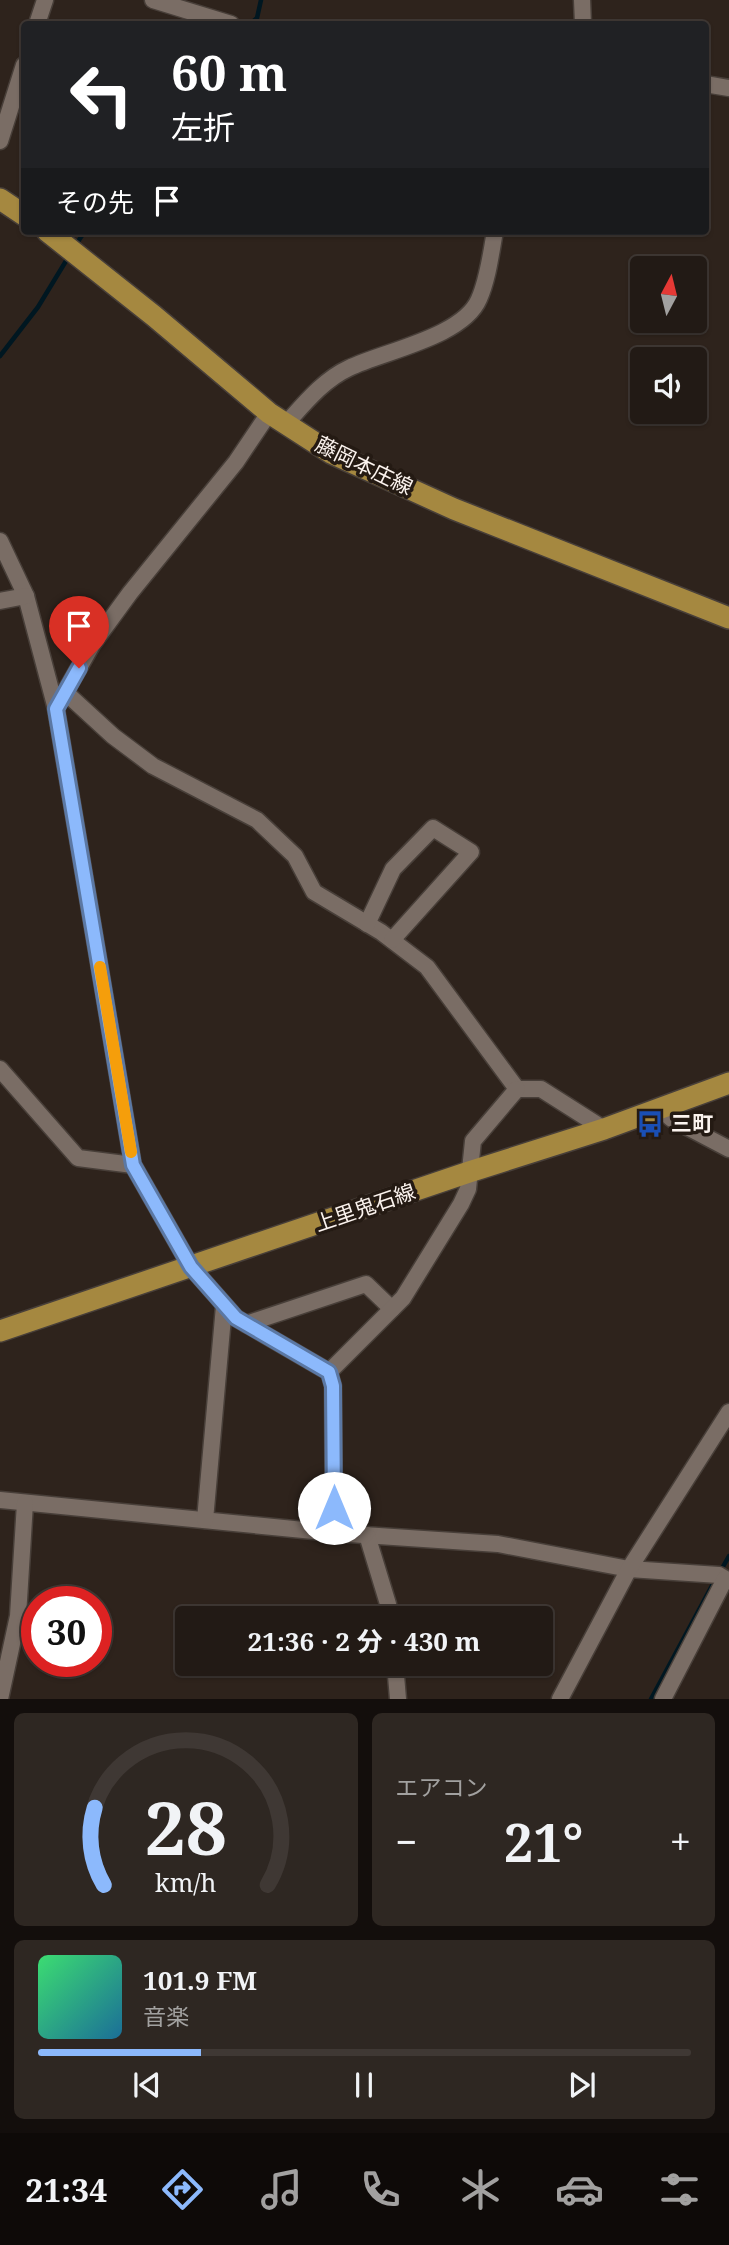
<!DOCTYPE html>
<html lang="ja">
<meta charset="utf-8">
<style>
:root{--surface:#221a15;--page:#2e2722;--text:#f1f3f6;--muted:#a2a1a0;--line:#3f3834;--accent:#8cb9fc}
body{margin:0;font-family:"Noto Serif","Noto Sans JP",serif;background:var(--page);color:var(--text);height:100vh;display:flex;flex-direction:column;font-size:26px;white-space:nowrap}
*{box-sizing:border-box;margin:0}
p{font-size:23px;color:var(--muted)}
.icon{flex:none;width:38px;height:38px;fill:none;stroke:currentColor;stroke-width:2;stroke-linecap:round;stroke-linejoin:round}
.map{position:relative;height:1699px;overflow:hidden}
.sheet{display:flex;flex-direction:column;gap:14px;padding:14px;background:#130e0c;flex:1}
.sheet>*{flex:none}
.hud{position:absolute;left:21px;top:21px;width:688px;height:214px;border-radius:7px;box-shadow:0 2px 5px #0004,0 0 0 2px var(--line);background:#202124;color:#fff;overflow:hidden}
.needle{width:46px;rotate:7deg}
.buttons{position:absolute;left:630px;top:256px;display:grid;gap:14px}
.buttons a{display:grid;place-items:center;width:77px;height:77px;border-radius:7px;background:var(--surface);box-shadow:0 2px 5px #0004,0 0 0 2px var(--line);font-size:35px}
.speed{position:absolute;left:21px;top:1586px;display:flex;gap:14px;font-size:35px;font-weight:700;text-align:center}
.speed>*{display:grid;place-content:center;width:91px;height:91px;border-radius:50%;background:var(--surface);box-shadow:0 2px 5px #0004,0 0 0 2px var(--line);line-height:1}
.speed .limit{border:10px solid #d22;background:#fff;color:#111}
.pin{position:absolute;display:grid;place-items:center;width:60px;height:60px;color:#fff;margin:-72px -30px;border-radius:50% 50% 50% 0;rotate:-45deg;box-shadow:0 0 7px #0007}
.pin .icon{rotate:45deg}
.me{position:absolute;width:77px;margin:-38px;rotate:0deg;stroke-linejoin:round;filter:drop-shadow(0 0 5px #0008)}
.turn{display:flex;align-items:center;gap:24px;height:147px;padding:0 35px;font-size:32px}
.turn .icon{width:91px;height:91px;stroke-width:2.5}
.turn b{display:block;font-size:49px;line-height:60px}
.then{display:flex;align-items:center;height:66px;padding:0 35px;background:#0003;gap:14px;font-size:26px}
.big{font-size:52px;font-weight:700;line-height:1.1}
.sheet .card{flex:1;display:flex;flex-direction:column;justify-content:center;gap:10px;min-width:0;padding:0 24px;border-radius:10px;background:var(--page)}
.sheet .dial{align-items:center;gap:0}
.dial svg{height:182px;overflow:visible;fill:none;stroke:var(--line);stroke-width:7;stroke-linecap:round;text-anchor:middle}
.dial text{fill:var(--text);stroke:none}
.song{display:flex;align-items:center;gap:21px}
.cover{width:84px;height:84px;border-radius:10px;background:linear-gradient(135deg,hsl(140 70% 55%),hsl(200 70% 35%))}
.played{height:7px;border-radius:4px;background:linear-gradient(90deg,var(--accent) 25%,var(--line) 25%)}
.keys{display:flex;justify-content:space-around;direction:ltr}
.heat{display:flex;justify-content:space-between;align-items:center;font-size:38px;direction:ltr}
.sheet .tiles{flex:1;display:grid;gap:14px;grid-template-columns:1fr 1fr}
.card:last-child{grid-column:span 2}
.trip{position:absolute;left:175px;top:1606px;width:378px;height:70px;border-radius:7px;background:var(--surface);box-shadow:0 2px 5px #0004,0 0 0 2px var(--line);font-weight:700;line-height:70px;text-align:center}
.tabs{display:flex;height:112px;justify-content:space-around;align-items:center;background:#0e0a08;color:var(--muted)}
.tabs .icon{width:49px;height:49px}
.tabs .on{color:var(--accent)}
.tabs b{font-size:32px;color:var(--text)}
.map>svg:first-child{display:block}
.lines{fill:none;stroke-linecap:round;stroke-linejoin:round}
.stream{stroke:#001721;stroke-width:4.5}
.minor-casing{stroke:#483f39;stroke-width:19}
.primary-casing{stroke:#483f39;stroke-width:24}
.minor{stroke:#7a6d65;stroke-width:16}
.primary{stroke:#a58840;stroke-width:21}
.route-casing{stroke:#5b78a4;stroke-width:18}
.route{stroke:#8cb9fc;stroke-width:12}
.slow{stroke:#f59e0b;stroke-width:12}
.labels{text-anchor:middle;stroke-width:7;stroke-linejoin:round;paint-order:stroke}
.street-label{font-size:21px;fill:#fbf3ee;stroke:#241a13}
.poi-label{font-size:21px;font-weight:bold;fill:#fbf3ee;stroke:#241a13;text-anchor:start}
</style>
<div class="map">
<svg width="729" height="1699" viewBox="0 0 729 1699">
<rect width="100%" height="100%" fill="#2e231c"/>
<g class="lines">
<g class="stream">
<path d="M250,24l7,-6 4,-18"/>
<path d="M75,246l10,-15"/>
<path d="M0,356l38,-49 31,-51"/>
<path d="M720,1572l9,-16"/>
<path d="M651,1699l64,-119"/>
</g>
<defs>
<g id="minor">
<path d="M153,0l78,24"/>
<path d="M582,0l1,24"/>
<path d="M37,24l8,-24"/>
<path d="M705,84l24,4"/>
<path d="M0,141l24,-76"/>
<path d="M285,425c19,-21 38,-45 64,-57 35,-17 114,-31 130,-69 9,-20 12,-46 16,-68"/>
<path d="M0,541l26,55 30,113 77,456 58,102 45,51 93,54 4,14 1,147"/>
<path d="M0,601l26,-5"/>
<path d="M65,692l48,44 40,30 104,54 38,36 19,36 67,40 46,35 90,122h24l63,40"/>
<path d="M60,701l32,-56 38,-52 106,-131 33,-49"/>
<path d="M367,924l26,-55 40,-41 38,24 -79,88"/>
<path d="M0,1069l78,89 55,7"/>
<path d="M660,1109l12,10 57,30"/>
<path d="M246,1324l120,-40 26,25"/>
<path d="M329,1372l74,-74 58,-94 7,-15 5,-48 44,-52"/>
<path d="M0,1500l334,33 164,11 131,25 90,6 10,6"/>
<path d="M205,1520l19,-214"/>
<path d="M367,1535l21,69 2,15"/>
<path d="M395,1664l3,35"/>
<path d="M0,1699l18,-83 7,-113"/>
<path d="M560,1699l69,-130 100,-157"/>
<path d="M663,1699l62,-120"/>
</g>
<g id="primary">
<path d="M0,199l24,16"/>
<path d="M47,231l107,85 115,97 62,40 123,56 275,109"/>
<path d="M0,1331l469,-159 135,-43 125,-46"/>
</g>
</defs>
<use href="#minor" class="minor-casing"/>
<use href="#primary" class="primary-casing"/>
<use href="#minor" class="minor"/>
<use href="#primary" class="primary"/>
</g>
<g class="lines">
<defs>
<path id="route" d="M79,668l-23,41 77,456 58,102 45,51 93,54 4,14 1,122"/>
</defs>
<use href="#route" class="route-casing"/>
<use href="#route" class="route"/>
<path class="slow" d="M100,967l31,185"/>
</g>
<defs>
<symbol id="bus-bare" viewBox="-9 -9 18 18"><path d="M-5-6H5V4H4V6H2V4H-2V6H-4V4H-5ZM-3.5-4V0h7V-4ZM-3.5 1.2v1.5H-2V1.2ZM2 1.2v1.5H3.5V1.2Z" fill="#1a4fb4" stroke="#241a13" stroke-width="2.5" paint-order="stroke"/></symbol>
</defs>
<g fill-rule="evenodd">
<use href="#bus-bare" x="631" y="1105" width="38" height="38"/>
</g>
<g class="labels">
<g class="street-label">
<text transform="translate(364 466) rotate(26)" y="7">藤岡本庄線</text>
<text transform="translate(365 1208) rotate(-19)" y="7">上里鬼石線</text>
</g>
<g class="poi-label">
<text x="671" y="1131">三町</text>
</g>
</g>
</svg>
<div class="buttons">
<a><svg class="needle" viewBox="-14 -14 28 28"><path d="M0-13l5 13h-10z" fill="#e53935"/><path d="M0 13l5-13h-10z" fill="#a2a1a0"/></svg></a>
<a><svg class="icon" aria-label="sound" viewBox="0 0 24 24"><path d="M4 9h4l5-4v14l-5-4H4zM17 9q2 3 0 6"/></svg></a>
</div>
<div class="speed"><div class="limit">30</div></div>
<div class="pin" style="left:79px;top:668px;background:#d93025"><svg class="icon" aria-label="arrive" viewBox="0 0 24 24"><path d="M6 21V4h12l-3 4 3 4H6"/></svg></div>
<svg class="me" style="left:334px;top:1508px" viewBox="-20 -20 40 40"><circle r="19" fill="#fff"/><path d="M0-13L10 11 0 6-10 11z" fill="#8cb9fc"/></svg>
<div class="trip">21:36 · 2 分 · 430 m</div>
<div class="hud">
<div class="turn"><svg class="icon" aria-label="left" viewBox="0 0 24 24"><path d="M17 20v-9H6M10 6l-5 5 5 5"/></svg><div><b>60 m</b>左折</div></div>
<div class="then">その先<svg class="icon" aria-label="arrive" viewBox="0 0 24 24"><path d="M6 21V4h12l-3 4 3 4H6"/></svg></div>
</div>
</div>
<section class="sheet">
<div class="tiles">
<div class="card dial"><svg viewBox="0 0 100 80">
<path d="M14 69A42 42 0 1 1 86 69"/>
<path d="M14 69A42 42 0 0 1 10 35" stroke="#8cb9fc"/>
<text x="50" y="56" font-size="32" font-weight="700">28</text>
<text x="50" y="72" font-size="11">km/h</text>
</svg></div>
<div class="card"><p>エアコン</p>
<div class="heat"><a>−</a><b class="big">21°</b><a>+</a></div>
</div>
<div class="card">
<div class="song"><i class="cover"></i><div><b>101.9 FM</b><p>音楽</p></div></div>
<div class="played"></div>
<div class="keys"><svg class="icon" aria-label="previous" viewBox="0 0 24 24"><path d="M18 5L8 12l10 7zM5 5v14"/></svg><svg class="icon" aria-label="pause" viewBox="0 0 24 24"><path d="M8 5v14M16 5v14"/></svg><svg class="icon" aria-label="next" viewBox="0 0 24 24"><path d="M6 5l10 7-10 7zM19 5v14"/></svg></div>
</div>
</div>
</section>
<nav class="tabs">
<b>21:34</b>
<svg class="icon on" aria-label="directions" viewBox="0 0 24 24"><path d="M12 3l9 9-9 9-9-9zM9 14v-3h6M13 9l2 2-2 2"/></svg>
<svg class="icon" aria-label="music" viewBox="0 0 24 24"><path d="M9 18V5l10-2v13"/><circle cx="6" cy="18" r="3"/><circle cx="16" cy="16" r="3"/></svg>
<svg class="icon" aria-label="phone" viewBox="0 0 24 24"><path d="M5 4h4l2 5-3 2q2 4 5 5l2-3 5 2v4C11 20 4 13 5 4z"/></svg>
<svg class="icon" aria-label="climate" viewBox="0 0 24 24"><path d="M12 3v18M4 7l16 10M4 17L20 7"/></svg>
<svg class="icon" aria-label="car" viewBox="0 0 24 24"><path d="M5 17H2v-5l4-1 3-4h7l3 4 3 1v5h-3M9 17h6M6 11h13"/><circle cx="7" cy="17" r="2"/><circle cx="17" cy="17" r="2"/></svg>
<svg class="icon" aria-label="filters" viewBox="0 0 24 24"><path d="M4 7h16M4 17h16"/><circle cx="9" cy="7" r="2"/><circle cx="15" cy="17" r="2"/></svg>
</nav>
